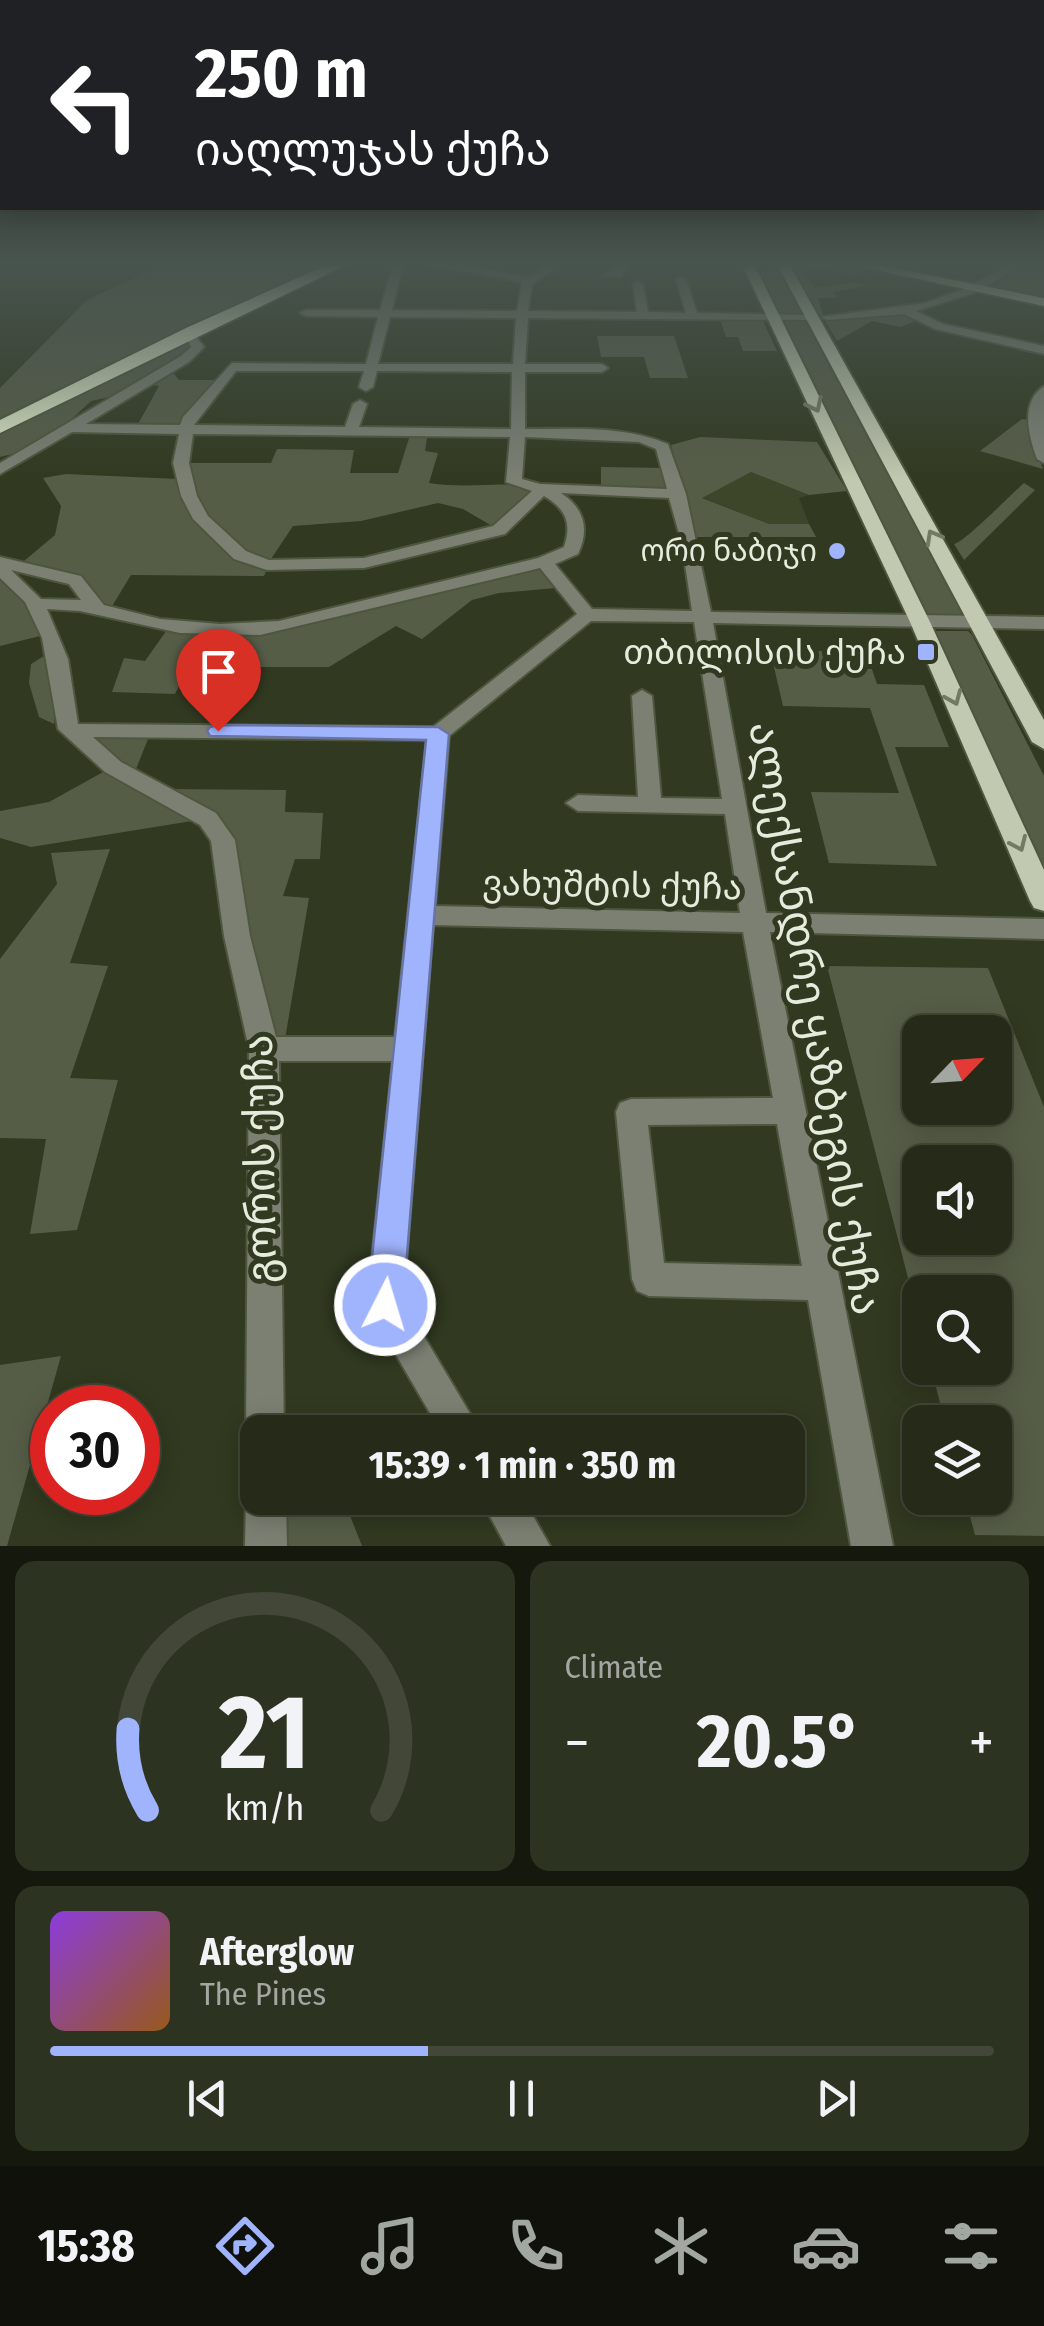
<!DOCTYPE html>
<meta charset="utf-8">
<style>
:root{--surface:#252b18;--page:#2d3321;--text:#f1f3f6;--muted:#a3a7a2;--line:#424737;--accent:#a0b3fd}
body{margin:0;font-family:"Fira Sans Condensed","Noto Sans Georgian",sans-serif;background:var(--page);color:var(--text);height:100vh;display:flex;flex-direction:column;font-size:38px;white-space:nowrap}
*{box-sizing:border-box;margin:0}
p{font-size:32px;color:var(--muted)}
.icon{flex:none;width:55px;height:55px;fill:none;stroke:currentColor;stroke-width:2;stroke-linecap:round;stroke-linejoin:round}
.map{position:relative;height:1546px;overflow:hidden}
.details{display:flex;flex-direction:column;gap:15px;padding:15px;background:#14180d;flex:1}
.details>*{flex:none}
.guide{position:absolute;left:0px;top:0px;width:1045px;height:210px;box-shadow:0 5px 25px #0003,0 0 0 2px var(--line);background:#202124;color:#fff;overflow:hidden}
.needle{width:65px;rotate:65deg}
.fabs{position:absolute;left:902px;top:1015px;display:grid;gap:20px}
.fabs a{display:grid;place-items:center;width:110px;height:110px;border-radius:20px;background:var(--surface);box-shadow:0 5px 25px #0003,0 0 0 2px var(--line);font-size:50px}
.speed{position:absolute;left:30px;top:1385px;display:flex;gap:20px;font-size:50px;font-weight:700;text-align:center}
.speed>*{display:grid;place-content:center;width:130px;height:130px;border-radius:50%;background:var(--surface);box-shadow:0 5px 25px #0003,0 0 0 2px var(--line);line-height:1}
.speed .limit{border:15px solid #d22;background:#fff;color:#111}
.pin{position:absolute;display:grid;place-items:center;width:85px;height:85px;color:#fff;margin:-102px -42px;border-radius:50% 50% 50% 0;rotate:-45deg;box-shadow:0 0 10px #0007}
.pin .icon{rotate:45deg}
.me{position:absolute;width:110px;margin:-55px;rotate:5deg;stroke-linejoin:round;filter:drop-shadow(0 0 8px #0008)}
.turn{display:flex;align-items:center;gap:35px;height:210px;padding:0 30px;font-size:45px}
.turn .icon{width:130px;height:130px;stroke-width:2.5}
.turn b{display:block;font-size:70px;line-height:85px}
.big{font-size:75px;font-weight:700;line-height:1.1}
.details .card{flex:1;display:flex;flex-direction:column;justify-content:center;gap:15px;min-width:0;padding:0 35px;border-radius:20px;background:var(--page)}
.details .dial{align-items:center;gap:0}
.dial svg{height:260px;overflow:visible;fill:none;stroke:var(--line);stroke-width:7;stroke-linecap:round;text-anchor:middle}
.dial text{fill:var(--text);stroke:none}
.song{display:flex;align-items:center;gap:30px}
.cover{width:120px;height:120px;border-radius:15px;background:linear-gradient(135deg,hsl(270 70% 55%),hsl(30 70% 35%))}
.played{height:10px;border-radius:5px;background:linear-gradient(90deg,var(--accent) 40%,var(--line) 40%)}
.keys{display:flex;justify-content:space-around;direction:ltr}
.heat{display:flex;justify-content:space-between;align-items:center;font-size:55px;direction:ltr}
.details .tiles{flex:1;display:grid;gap:15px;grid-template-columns:1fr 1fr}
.card:last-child{grid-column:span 2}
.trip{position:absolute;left:240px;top:1415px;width:565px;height:100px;border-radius:20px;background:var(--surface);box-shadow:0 5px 25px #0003,0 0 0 2px var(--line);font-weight:700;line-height:100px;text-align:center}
.dock{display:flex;height:160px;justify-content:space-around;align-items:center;background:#0f110a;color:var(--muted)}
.dock .icon{width:70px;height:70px}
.dock .current{color:var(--accent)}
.dock b{font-size:45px;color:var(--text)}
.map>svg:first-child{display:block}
.built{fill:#3d4628}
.green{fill:#565d47;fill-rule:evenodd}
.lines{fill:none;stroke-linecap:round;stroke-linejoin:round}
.minor-casing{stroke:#4e563e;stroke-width:4}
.major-casing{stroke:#4e563e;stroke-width:4}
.highway-casing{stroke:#4e563e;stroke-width:4}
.minor{fill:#7b8073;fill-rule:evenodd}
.major{fill:#c1c9b0;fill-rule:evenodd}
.highway{fill:#dce7c8;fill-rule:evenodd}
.oneway{stroke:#727a61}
.route{fill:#a0b3fd;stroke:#6874a4;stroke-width:2.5}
.poi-dot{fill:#a0b3fd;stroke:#313920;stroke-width:4}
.labels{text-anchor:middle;stroke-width:10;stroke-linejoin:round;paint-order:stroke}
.far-poi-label{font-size:30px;fill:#e6ecdd;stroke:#313920;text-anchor:end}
.poi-label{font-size:35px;fill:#e6ecdd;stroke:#313920;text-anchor:end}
.street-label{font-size:35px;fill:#e6ecdd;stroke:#313920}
.near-street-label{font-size:42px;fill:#e6ecdd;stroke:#313920}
</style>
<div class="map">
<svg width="1044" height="1546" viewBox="0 0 1044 1546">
<rect width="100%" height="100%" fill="#313920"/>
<path class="built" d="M751,472l58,23 -10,3 10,26h-40l-68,-27z"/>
<g class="green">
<path d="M165,264h164l-171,77 -158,83v-36l87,-88z"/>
<path d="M790,264h44l29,6 -11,6 -17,-7h-33l12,19 40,-6 12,4 -33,6 5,6h-20l5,17 -6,-1z"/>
<path d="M1027,264h17v33l-51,-11z"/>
<path d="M772,271l10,2 20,42 -25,-1 -20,-41z"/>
<path d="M905,313l13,7 -18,7 -28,-6 -35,20 -14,-23z"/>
<path d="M779,318l25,1 164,300h-43z"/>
<path d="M720,319h42l15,32h-34l-5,-14h-12z"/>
<path d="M597,336h77l14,42h-38l-6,-21h-43z"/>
<path d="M188,340l4,6 -21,18 -53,31 -27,6 -28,26 -42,25 -21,5v-27z"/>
<path d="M171,370l8,10h38l-35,44 -45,2 22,-40 -11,-2z"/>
<path d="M1022,419l8,1 4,26 9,23 -63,-18z"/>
<path d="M411,432h17l-3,19 13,2 -9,30c40,6 77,-2 116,4l-46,43 -36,-21 -25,-6 -77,18 -68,5 -26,39c-59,-22 -67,-47 -86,-102h90l6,-14 77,1 -4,23h48z"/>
<path d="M700,437l117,5 30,49 -38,4 -58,-23 -49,26 67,26h40l7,13h-120l-25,-92z"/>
<path d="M601,467l69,1 8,26 -77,-1z"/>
<path d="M66,474l112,5c15,51 40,72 89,90l-3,7 -133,-1 -20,33 -13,-7 -18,-24 -56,-16 31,-26 6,-29 -18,-28z"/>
<path d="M1024,483l11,7 -71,70 -10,-16c12,-3 56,-49 70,-61z"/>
<path d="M539,566l17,22 -57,5 -27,7 -50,39 -26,-13 -67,41h-81l5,-8 -60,-1 -18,36 -63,-2 12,-34 21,3 24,-34 73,8 39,-5z"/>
<path d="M0,576l28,30 16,29 -44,11z"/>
<path d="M931,631h37l4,4 72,141v93z"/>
<path d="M770,650l96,2 11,32 47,1 25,62h-54l42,119 -108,-3 -18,-71 88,1 -29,-85 -87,-2z"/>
<path d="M49,653l9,23 -4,48 -15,-7 -10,-34 2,-19z"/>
<path d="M150,734l-16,40 -41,-35 6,-4z"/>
<path d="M105,771l87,50 -161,26 -31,-9v-27l49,-9z"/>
<path d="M161,789l125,1 -1,22 38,1 -3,46h-25l-12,37 26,2 -24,141 -15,1 -40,-204z"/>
<path d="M110,849l-40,114 38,3 -38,112 48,2 -41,150 -47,4 16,-95 -46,-1v-179l57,-75 -6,-31z"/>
<path d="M827,966l161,2 56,139v429l-69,-1 -10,-37h30v-76h-50l-14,-54h64v-76h-75v32zM920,1032h75v76h-75zM920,1162h75v76h-75z"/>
<path d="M61,1356l-54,190h-7v-181z"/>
<path d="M280,1498h63l19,48h-82z"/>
</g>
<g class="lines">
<defs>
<g id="minor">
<path d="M393,264h10l-11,46 125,1 5,-29 -97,-18h27l78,13 19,-13h13l-30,20 -4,27 109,1 -4,-28 5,-3 5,3 5,28 38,1 -10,-34 5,-3 5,3 11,34 115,2 -4,5 -280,-2 -3,46h77l6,4 -6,4h-77v57c48,0 98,-4 143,15l18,50 25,118 333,5v12l-331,-6 53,290 278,6v20l-274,-7 123,614h-42l-43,-246 -159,-4 -12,-5 -5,-12 -16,-167 4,-9 11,-4 142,-1 -30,-166 -310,-7 -30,376 78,131h-40l-74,-127 26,-244h-114l5,371h-26v16l-7,-2 -5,-14 3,-383 -25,-113 -13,-95 -11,-16 -95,-53 -47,-43 -16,-91 -17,-36 -25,-24v-21l81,19 23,29 56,14 60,5 59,-3 259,-63 26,-11c8,-24 2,-38 -20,-51l-39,38 -141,34 -97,2 -33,-11 -41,-40 -12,-23 -8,-33 6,-29 -107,-2 -72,42v-11l181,-107 10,-9 -8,-17h8l13,17 -15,15 -103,62 94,1 3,-8 49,-54 134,1 12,-47 -72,-1 -6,-3 6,-3h74zM390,317l126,1 -3,46h-135zM236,371h128l-5,16 7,4 7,-4 4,-16 135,1 -1,57 -152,-2 8,-23 -7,-4 -7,4 -8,23 -151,-2zM193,434l317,3 -4,45 26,9 -39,35 -129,32 -95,2 -23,-9 -38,-35 -11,-20 -8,-33zM525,437l114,5 17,7 11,40 -127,-5 -18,-5zM561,493l108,5 13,46 10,67 -100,-2 -37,-45 23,-10c12,-25 6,-46 -17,-61zM540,568l37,46 -144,113 -355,-3 -10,-65 -21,-50 33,2 100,22 80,2zM11,570l58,14 12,16 -40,-1zM591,621l103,1 28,177 -61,-1 -9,-102 -10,-6 -10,6 6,101 -60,-2 -12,8 12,8 147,3 15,99 -305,-7 14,-170zM93,737l334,3 -32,297h-119l-26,-101 -15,-96 -19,-27 -95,-51zM777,1124l25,142 -138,-3 -16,-138z"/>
<path d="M622,264h12l-14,13 -18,-1z"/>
<path d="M1012,264h13l-51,29 -58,18 27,13 101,22v8l-109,-25 -31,-15 -77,6 -6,-3 104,-14 42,-15z"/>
<path d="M1044,386v77l-7,-4c-9,-24 -17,-57 7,-73z"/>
<path d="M258,1482v16h28l1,48h-42l1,-48 6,-14z"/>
<path d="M480,1498h43l27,48h-44z"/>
</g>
<g id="major">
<path d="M742,264h12l176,358 114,248v41l-10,-3 -4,-7 -120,-279z"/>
<path d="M777,264h12l255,456v29l-12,-7z"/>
<path d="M849,264h24l171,34v8z"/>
</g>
<path id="highway" d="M329,264h19l-348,169v-13l186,-92z"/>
</defs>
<use href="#minor" class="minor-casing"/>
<use href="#major" class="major-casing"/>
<use href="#highway" class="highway-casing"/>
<use href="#minor" class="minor"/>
<use href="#major" class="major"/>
<use href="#highway" class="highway"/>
</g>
<defs><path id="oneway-chevron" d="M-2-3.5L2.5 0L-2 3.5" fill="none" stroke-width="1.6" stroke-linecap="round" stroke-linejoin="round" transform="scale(2.5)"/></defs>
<g class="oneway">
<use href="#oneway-chevron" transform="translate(815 405) rotate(64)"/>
<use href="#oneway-chevron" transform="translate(933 537) rotate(-119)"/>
<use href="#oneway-chevron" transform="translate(954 698) rotate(67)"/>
<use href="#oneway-chevron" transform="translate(1019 844) rotate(66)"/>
</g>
<linearGradient id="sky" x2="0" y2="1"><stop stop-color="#1b1f12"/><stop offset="0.55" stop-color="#48544e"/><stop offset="1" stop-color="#48544e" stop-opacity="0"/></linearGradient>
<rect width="1044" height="481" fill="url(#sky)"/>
<path class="route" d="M218,725l220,2 11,7 -46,571 -5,12 -13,5 -13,-5 -5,-12 59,-565 -216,-4 -3,-5 3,-4z"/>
<g class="poi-dot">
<circle cx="837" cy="551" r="10"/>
<rect x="916" y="642" width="20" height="20" rx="5"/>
</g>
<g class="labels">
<g class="far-poi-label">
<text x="817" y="561">ორი ნაბიჯი</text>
</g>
<g class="poi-label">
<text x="906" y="664">თბილისის ქუჩა</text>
</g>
<g class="street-label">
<text transform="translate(612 885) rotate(1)" y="12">ვახუშტის ქუჩა</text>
</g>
<g class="near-street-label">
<text transform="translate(816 1018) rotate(80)" y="15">ალექსანდრე ყაზბეგის ქუჩა</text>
<text transform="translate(259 1159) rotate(-91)" y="15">გორის ქუჩა</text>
</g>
</g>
</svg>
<div class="fabs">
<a><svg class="needle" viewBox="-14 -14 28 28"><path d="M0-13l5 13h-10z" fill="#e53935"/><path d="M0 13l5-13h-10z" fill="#a3a7a2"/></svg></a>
<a><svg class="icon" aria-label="sound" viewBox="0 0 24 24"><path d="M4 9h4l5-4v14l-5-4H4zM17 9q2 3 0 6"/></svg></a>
<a><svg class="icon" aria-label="search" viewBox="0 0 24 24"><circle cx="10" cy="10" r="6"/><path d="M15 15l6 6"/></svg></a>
<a><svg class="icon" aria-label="layers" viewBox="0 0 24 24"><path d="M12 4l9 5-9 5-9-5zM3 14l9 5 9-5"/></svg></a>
</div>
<div class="speed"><div class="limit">30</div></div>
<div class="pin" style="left:218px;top:731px;background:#d93025"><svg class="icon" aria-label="arrive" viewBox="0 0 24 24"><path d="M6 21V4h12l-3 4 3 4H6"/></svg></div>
<svg class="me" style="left:385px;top:1305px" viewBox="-20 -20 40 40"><circle r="17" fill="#a0b3fd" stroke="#fff" stroke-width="3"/><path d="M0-11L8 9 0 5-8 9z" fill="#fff"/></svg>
<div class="trip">15:39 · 1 min · 350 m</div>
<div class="guide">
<div class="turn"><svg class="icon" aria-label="left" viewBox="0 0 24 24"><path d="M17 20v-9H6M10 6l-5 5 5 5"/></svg><div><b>250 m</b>იაღლუჯას ქუჩა</div></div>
</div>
</div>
<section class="details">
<div class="tiles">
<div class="card dial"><svg viewBox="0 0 100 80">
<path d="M14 69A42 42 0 1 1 86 69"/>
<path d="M14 69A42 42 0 0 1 8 44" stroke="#a0b3fd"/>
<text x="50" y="56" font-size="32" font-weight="700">21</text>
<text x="50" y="72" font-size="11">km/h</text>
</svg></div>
<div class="card"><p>Climate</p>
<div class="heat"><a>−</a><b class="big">20.5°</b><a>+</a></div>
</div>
<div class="card">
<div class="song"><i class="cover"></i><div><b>Afterglow</b><p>The Pines</p></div></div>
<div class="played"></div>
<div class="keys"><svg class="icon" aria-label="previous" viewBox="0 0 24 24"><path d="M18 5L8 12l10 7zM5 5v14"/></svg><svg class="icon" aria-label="pause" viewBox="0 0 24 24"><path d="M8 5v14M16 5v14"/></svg><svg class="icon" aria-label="next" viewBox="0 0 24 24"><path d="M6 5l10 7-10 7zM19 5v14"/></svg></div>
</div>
</div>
</section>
<nav class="dock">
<b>15:38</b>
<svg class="icon current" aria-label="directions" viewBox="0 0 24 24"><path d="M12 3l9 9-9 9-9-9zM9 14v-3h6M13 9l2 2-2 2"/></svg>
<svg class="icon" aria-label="music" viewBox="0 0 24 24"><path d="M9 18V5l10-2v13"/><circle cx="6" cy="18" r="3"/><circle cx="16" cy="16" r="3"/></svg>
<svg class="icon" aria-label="phone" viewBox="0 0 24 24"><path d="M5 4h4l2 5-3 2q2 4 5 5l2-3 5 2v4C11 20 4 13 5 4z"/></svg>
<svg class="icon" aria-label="climate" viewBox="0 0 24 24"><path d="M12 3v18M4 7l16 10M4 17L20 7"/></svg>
<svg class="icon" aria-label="car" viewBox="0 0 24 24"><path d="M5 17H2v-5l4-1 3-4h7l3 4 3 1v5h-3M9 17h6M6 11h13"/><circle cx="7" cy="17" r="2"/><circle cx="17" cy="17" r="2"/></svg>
<svg class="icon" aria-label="filters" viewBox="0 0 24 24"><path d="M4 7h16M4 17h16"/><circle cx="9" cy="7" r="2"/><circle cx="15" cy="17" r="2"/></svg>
</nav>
